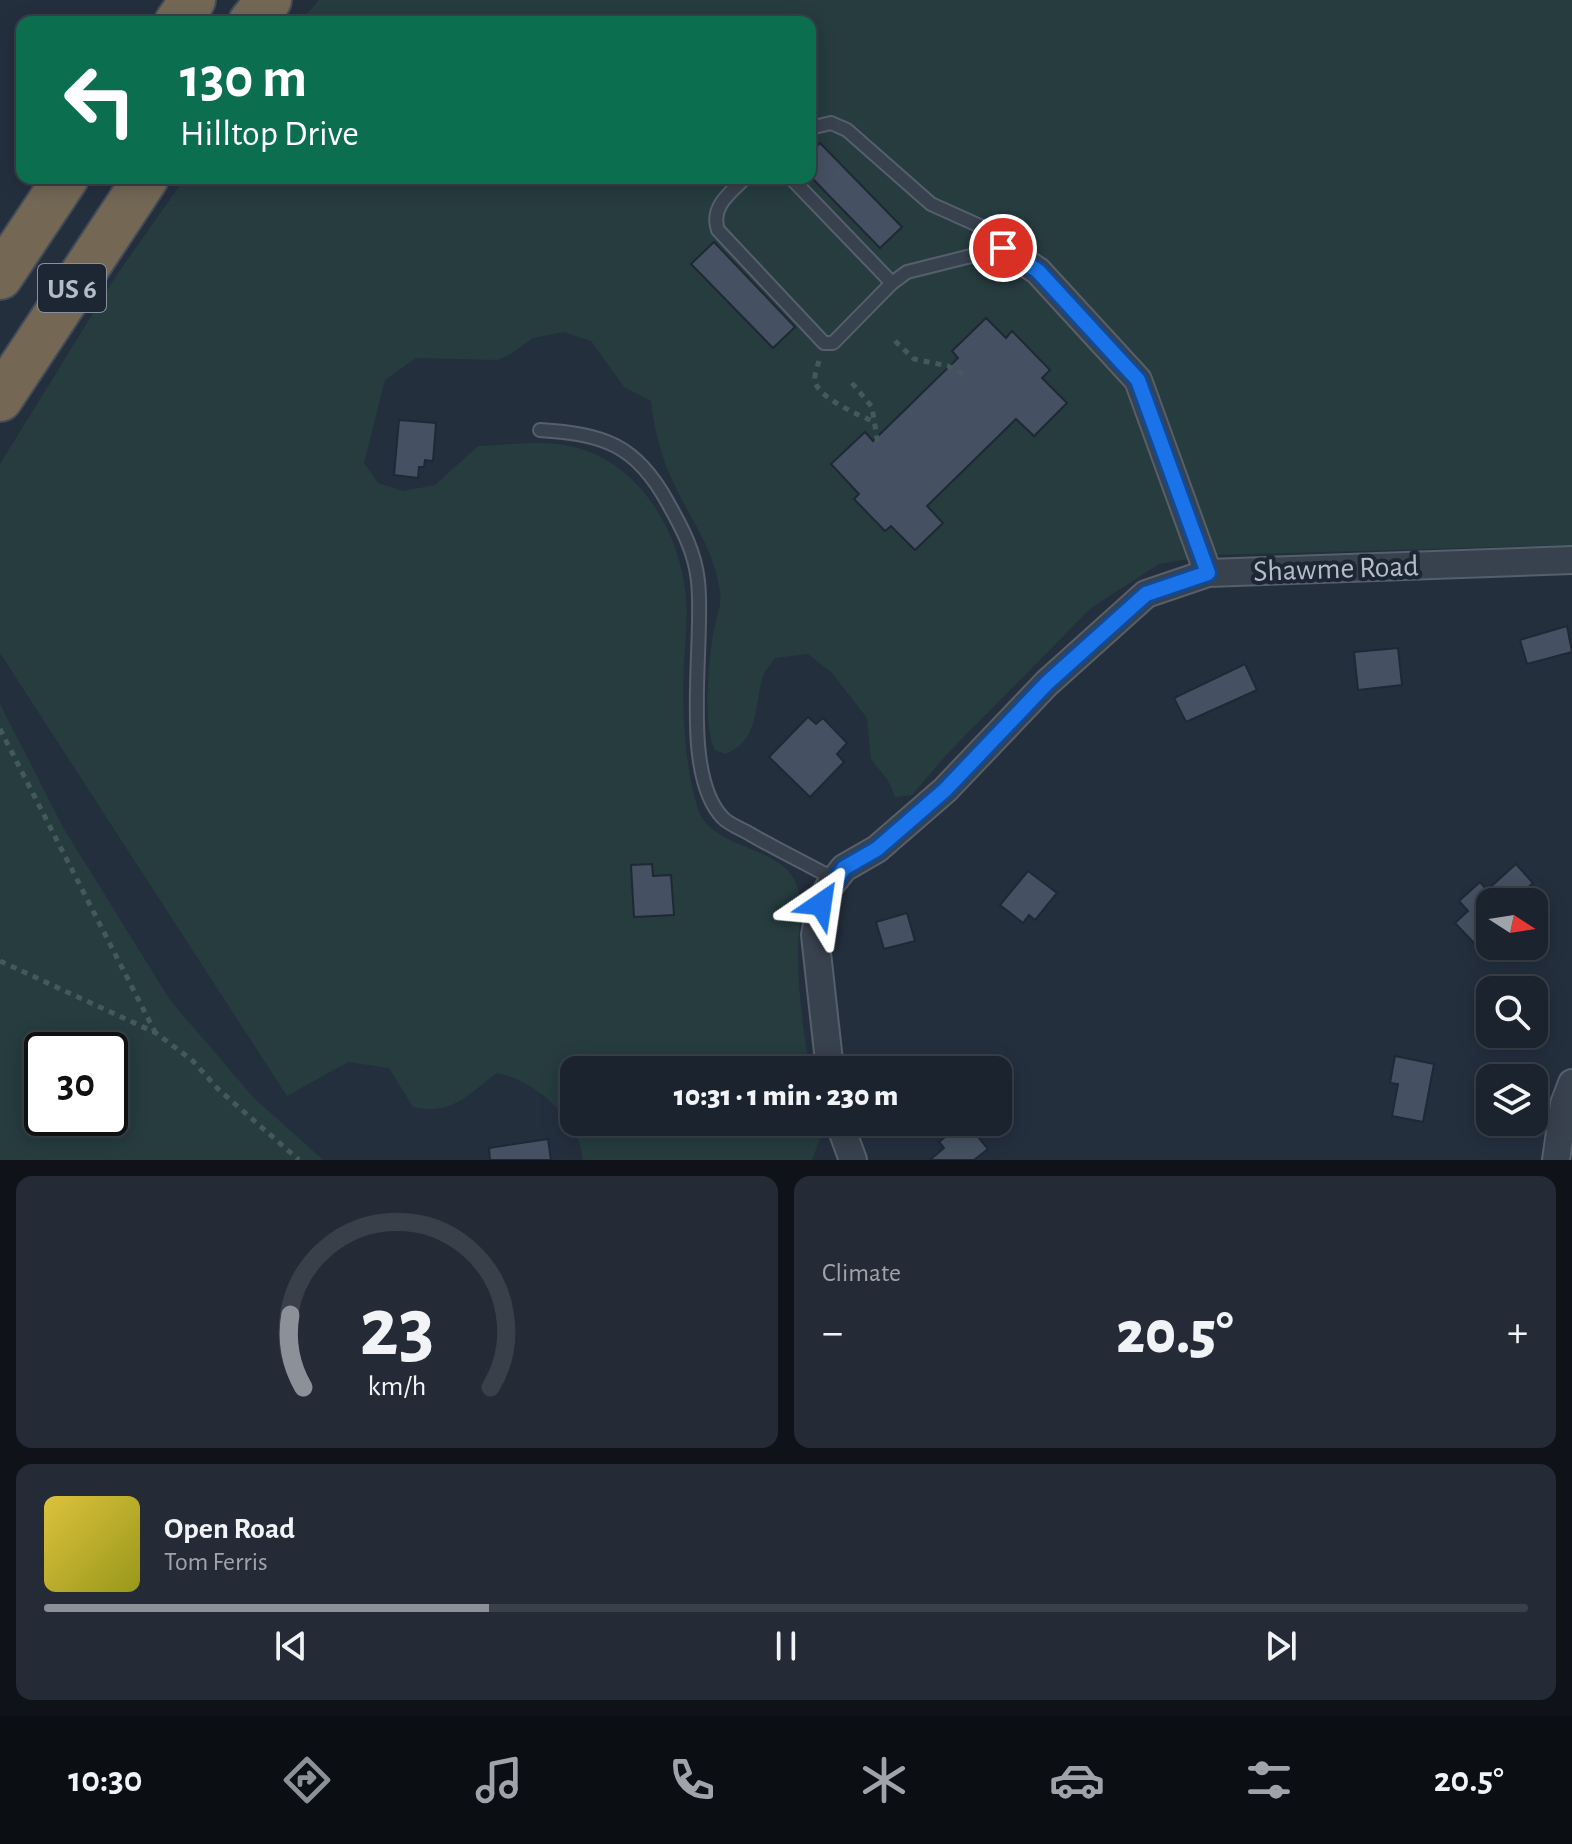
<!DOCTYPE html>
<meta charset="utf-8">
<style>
:root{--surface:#1b232e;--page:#242b36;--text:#f1f3f6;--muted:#a0a4aa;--line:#39404a;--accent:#8c9099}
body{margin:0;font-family:"Alegreya Sans",sans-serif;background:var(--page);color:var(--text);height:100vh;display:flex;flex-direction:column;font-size:30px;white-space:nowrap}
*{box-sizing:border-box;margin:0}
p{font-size:26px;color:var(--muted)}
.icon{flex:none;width:44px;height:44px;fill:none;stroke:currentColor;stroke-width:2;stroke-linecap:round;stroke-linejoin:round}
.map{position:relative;height:1160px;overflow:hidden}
.panel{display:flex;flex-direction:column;gap:16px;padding:16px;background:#0f1319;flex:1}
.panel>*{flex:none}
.hud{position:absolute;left:16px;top:16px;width:800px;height:168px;border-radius:16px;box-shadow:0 4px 20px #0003,0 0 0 2px var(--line);background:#0b6e4f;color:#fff;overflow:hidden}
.needle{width:52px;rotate:102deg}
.controls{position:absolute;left:1476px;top:888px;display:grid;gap:16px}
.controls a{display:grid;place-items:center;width:72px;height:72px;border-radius:16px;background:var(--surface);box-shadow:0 4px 20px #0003,0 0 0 2px var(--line);font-size:40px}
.speed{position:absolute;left:24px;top:1032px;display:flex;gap:16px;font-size:40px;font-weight:700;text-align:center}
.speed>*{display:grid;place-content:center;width:104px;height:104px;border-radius:50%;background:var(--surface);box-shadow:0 4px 20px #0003,0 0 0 2px var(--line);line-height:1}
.speed .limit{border:4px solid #111;border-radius:12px;background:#fff;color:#111}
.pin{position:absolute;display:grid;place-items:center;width:68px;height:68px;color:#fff;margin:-34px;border:4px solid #fff;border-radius:50%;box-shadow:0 2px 8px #0007}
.me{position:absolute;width:88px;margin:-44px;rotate:32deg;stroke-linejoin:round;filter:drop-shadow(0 0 6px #0008)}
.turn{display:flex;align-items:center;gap:28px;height:168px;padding:0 32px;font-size:36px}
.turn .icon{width:104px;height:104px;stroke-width:2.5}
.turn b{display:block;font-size:56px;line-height:68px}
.big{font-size:60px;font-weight:800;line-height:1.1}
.panel .widget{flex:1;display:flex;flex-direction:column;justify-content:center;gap:12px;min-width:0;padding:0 28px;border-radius:16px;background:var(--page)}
.panel .dial{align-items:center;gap:0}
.dial svg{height:208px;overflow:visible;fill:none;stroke:var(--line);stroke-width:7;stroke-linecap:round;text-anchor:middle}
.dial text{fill:var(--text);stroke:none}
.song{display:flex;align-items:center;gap:24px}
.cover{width:96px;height:96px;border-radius:12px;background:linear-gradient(135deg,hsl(50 70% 55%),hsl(60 70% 35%))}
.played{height:8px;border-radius:4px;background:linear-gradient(90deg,var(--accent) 30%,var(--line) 30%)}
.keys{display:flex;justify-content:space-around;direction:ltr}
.heat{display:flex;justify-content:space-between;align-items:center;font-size:44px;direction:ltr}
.panel .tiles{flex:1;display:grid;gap:16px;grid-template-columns:1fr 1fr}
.widget:last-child{grid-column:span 2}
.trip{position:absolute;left:560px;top:1056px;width:452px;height:80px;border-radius:16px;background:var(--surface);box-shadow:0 4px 20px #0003,0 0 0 2px var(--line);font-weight:800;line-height:80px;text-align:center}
.dock{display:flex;height:128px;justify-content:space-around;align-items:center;background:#0b0e12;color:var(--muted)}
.dock .icon{width:56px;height:56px}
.dock .on{color:var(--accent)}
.dock b{font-size:36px;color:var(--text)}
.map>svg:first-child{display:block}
.green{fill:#263c3f;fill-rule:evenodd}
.building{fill:#455162;stroke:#1f2835;stroke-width:2}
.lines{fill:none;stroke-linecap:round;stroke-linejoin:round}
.service-casing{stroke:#565f6c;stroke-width:16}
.minor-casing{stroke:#565f6c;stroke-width:30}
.motorway-casing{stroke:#434c59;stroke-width:48}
.path{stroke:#44595c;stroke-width:5;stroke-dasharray:6 6;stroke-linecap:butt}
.service{stroke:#38414e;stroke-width:12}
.minor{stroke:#38414e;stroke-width:26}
.motorway{stroke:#746855;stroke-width:44}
.route-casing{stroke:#114b97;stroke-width:20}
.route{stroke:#1a73e8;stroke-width:14}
.labels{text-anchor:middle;stroke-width:8;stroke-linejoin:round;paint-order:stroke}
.shield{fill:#1d2633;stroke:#878f9c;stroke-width:2}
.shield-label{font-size:28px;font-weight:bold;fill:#b4bcc9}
.street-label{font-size:30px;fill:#b4bcc9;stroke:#1d2633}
</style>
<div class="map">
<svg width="1572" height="1160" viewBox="0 0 1572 1160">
<rect width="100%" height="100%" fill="#242f3e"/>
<g class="green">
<path d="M319,0h1253v545l-359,10 -54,9 -68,44 -144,146 -35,41 -17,2 -6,-15 -18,-23 -4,-41 -35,-45 -24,-19 -33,4c-4,6 -11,14 -13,21 -8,30 -3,62 -37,75l-10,-4c-13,-24 -6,-89 -2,-116 3,-15 9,-28 7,-43 -6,-44 -34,-78 -51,-118 -9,-22 -16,-49 -18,-72l-27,-14 -33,-46 -27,-9 -31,6 -22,16 -14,6 -81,-2 -31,22 -21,83 14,20 25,8 32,-6 43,-39c26,-1 54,-5 79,-2 76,8 123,82 129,154 2,21 -1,45 -2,66 -2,46 0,100 14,145 11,36 70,37 92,64 7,9 9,18 10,28 2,16 -2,33 -2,49 0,40 5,81 12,120h-236v52h244l2,17 -8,21h-229c-3,-40 -48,-80 -86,-87 -30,22 -45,43 -84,34l-24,-39 -41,-6 -61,34 -287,-443v-189l116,-188 69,-98h625v-156h-510z"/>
<path d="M0,704l64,125 106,171 84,98 69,62h-323zM110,1050v68h-68v-68z"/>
</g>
<g class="building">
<path d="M820,143l82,84 -22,21 -70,-72v-23z"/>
<path d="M714,242l81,85 -22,21 -82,-84z"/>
<path d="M986,318l20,20 6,-7 38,39 -8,8 25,25 -33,33 -18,-17 -89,87 16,17 -28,27 -24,-24 -6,5 -31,-32 5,-5 -28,-30 34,-32 8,9 85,-83 -6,-7z"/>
<path d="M399,420l37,3 -3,38 -8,-1 -1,7h-5l-1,11 -24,-3z"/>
<path d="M1567,626l5,26 -45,12 -7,-24z"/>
<path d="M1398,648l4,37 -44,5 -4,-38z"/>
<path d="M1245,664l12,26 -71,32 -12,-24z"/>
<path d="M808,717l8,7 7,-6 24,25 -10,11 7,8 -34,35 -41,-40z"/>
<path d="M652,864l1,12 18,-1 3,40 -40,2 -3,-52z"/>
<path d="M1516,864l17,19 -21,19h-22v34l-4,-4 -12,11 -19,-20 13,-12 -9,-10 21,-19 7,8z"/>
<path d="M1028,871l29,22 -22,27 -6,-5 -6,8 -23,-18z"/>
<path d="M907,913l8,28 -31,8 -8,-27z"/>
<path d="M1395,1056l39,8 -11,58 -31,-6 6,-32 -8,-1z"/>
<path d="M963,1122h3l22,27 -14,11h-44l14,-12 -5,-6z"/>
<path d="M548,1139l3,21h-61l-1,-12z"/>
</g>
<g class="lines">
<defs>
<g id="service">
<path d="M745,178c-15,15 -35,29 -27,52l106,113h9l59,-60 15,-11 96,-24 -12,-17 -60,-27 -84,-74 -16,-7 -21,5"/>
<path d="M791,178l101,105"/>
<path d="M540,430c63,4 96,14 128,73 14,25 27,49 30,78 7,61 -19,192 25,237 7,7 19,11 27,16 28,16 56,30 85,45"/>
</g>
<g id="minor">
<path d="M1003,248l35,23 100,109 70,193"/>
<path d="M830,1070l-15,-135 6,-31 8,-17 15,-19 33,-19 68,-59 102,-107 99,-89 62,-21 364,-13"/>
<path d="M839,1122l14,38"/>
<path d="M1556,1160l8,-56 8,-21"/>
</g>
<g id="motorway">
<path d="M177,22l16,-22"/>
<path d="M251,22l18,-22"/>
<path d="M0,277l66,-99"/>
<path d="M0,399l146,-221"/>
</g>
</defs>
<use href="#service" class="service-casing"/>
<use href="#minor" class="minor-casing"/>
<use href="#motorway" class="motorway-casing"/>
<g class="path">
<path d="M895,341l19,18 34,7 19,10"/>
<path d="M819,361c-2,6 -5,14 -4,20 2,16 45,35 60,41"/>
<path d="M852,383l20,24 6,38"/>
<path d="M0,729l155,303"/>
<path d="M0,961l156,72 37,28 25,28 81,71"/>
</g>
<use href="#service" class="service"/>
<use href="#minor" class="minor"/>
<use href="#motorway" class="motorway"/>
</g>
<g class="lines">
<defs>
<path id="route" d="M821,904l23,-36 33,-19 68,-59 102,-107 99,-89 62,-21 -70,-193 -100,-109 -35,-23"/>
</defs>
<use href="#route" class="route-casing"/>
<use href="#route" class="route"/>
</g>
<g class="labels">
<rect class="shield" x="38" y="264" width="68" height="48" rx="6"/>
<g class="shield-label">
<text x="72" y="298">US 6</text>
</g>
<g class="street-label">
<text transform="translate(1336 568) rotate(-2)" y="10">Shawme Road</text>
</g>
</g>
</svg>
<div class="controls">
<a><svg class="needle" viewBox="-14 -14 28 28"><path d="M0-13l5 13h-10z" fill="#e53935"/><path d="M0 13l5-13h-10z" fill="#a0a4aa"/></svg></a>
<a><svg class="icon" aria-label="search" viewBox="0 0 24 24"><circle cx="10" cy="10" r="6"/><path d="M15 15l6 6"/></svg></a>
<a><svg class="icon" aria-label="layers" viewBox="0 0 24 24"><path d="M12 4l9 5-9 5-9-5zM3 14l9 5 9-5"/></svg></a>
</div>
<div class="speed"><div class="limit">30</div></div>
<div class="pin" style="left:1003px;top:248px;background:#d93025"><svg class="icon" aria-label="arrive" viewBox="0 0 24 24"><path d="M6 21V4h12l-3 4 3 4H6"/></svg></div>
<svg class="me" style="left:821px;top:904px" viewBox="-20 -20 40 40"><path d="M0-17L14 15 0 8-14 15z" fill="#1a73e8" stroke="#fff" stroke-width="4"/></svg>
<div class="trip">10:31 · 1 min · 230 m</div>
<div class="hud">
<div class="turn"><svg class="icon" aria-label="left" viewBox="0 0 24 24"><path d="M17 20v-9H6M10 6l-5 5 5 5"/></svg><div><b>130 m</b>Hilltop Drive</div></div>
</div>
</div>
<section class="panel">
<div class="tiles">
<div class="widget dial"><svg viewBox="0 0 100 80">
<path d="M14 69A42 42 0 1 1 86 69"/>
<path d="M14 69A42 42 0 0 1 9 41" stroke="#8c9099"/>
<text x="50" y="56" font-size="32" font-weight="700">23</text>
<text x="50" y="72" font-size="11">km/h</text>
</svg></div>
<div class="widget"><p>Climate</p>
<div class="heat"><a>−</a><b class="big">20.5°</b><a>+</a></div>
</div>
<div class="widget">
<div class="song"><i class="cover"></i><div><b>Open Road</b><p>Tom Ferris</p></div></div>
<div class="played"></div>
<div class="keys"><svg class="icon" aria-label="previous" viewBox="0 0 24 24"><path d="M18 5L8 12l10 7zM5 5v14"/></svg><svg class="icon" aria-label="pause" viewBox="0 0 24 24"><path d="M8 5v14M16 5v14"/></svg><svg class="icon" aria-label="next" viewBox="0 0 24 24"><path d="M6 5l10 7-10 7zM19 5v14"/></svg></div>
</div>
</div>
</section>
<nav class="dock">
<b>10:30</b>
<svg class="icon on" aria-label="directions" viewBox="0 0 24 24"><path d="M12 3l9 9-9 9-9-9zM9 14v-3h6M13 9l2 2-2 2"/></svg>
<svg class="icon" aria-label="music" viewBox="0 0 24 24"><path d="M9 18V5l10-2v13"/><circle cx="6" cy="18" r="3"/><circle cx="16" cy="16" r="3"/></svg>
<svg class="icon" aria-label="phone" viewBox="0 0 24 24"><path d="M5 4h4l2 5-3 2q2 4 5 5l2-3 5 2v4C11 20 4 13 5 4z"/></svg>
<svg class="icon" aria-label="climate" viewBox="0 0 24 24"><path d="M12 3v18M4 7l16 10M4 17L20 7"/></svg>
<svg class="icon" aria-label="car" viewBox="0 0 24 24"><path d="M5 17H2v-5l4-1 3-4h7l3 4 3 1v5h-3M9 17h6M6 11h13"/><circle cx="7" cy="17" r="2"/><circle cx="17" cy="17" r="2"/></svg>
<svg class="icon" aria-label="filters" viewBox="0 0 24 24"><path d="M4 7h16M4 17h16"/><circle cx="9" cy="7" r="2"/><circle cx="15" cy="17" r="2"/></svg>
<b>20.5°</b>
</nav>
